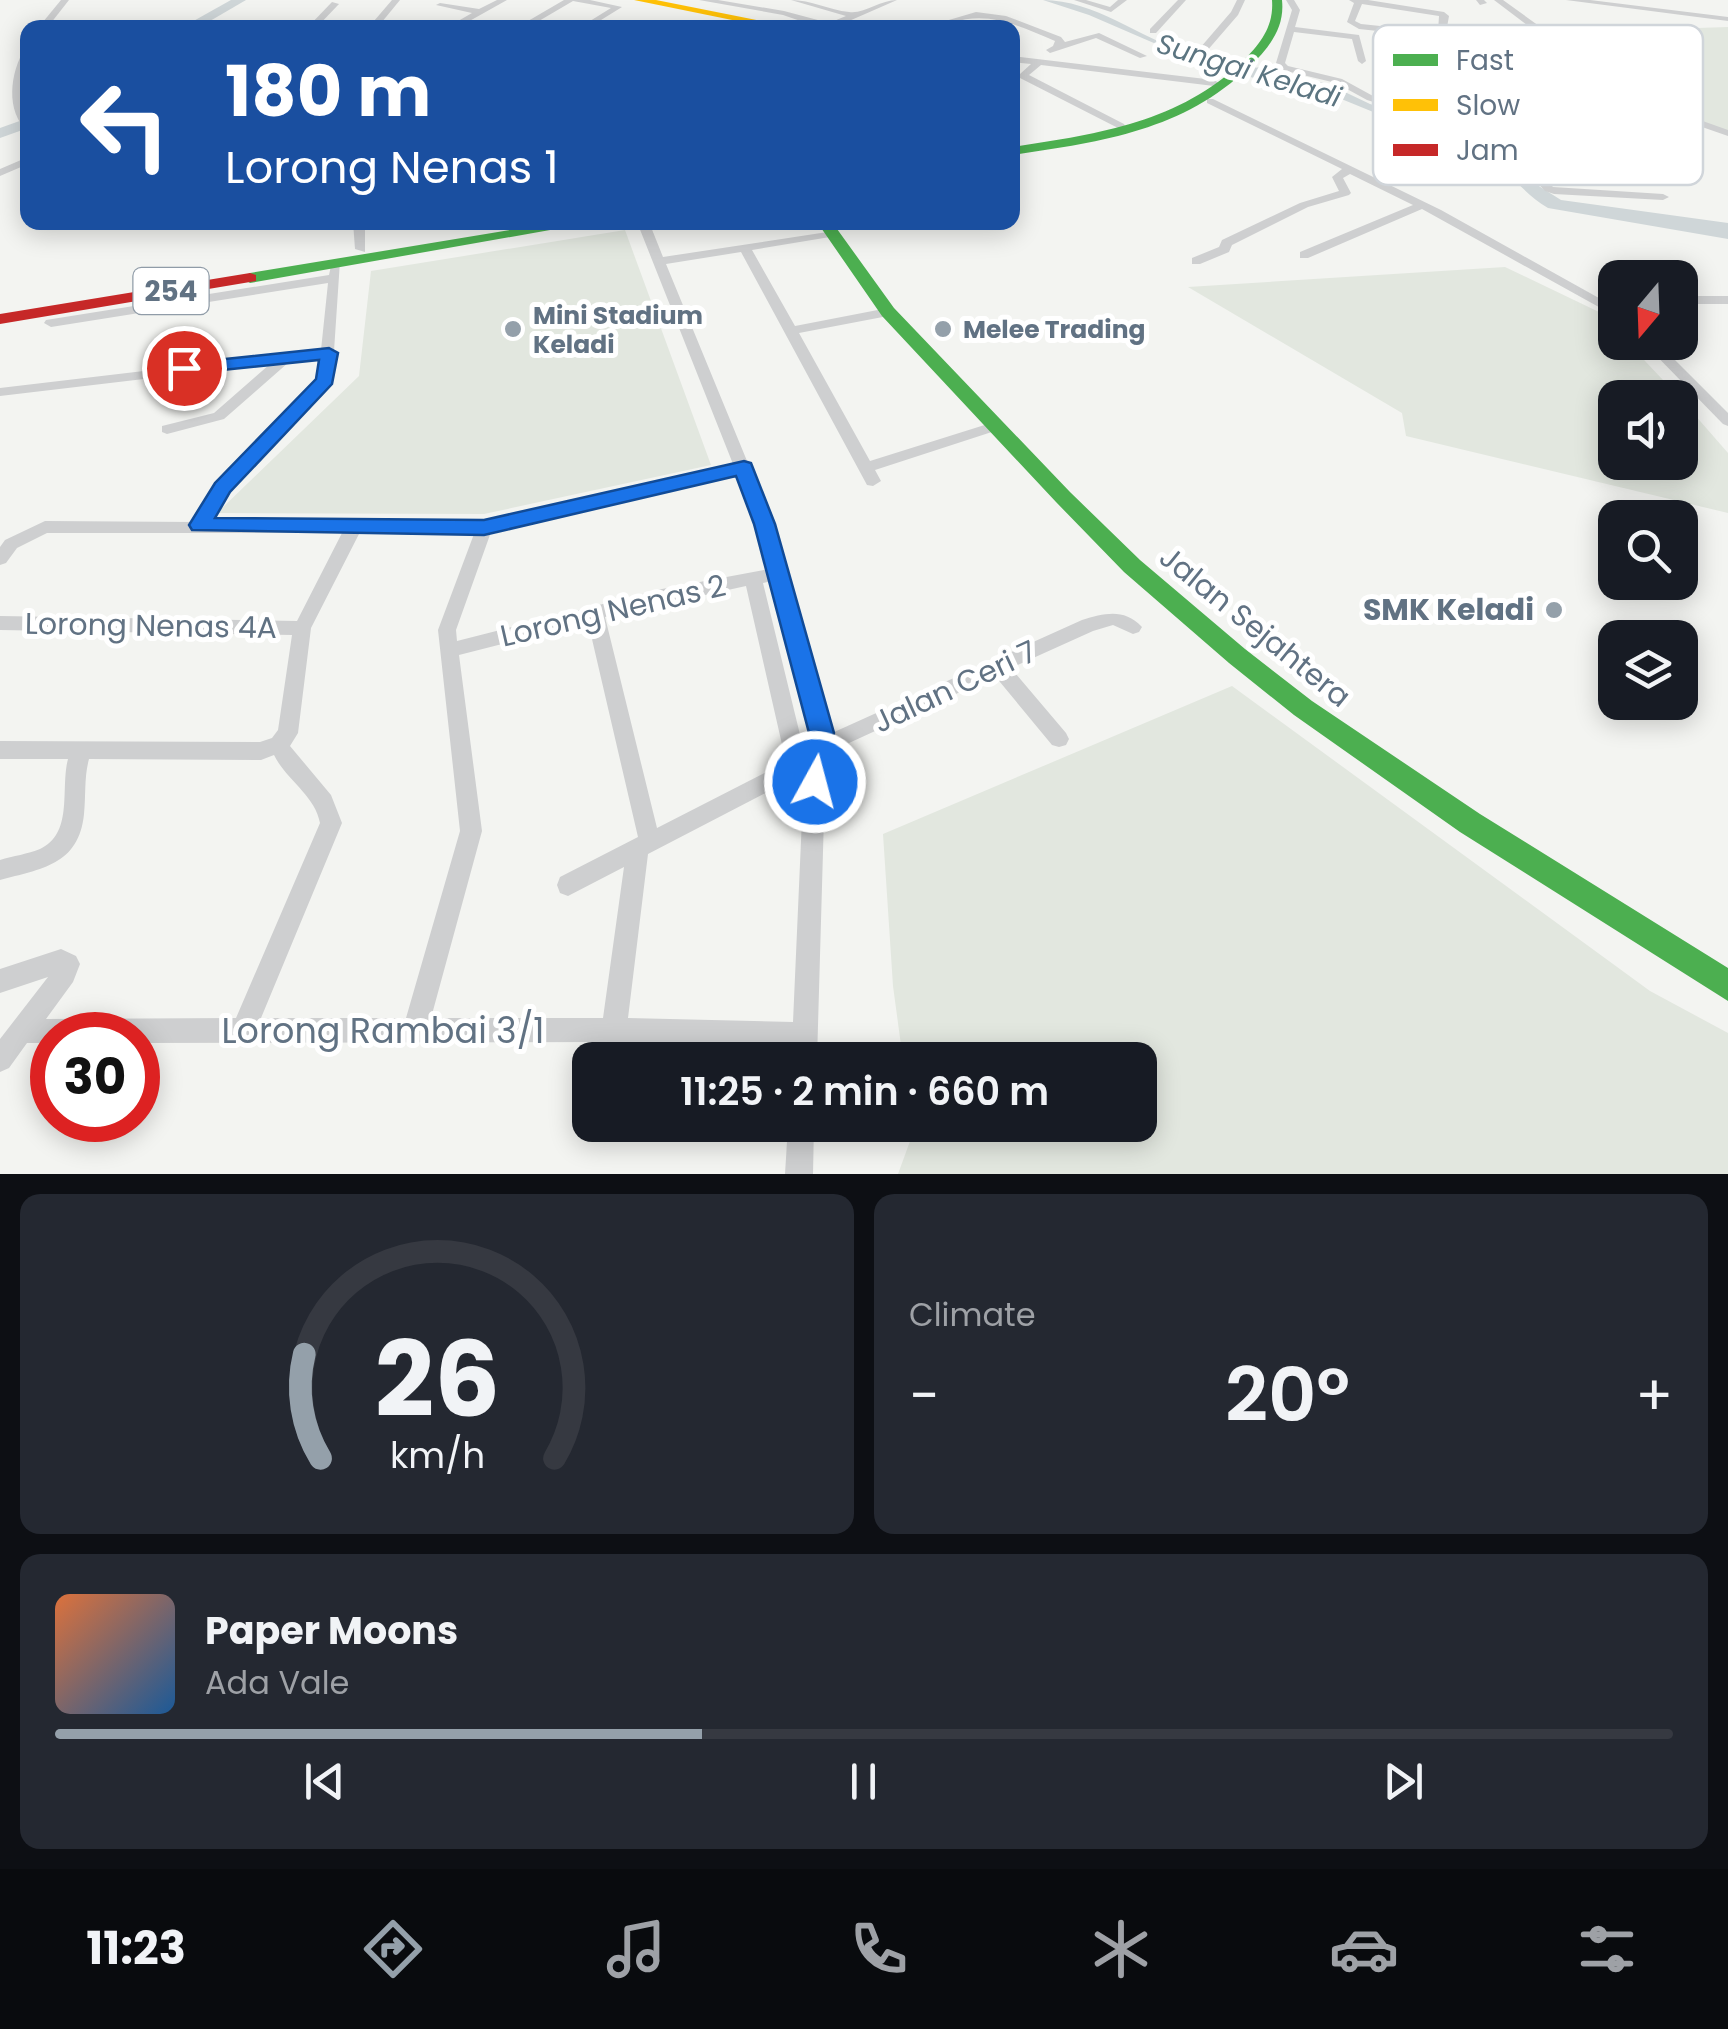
<!DOCTYPE html>
<meta charset="utf-8">
<style>
:root{--surface:#171b24;--page:#242831;--text:#f1f3f6;--muted:#9ea1a6;--line:#363941;--accent:#94a0aa}
body{margin:0;font-family:Poppins,sans-serif;background:var(--page);color:var(--text);height:100vh;display:flex;flex-direction:column;font-size:38px;white-space:nowrap}
*{box-sizing:border-box;margin:0}
p{font-size:32px;color:var(--muted)}
.icon{flex:none;width:55px;height:55px;fill:none;stroke:currentColor;stroke-width:2;stroke-linecap:round;stroke-linejoin:round}
.map{position:relative;height:1174px;overflow:hidden}
.sheet{display:flex;flex-direction:column;gap:20px;padding:20px;background:#0d0f14;flex:1}
.sheet>*{flex:none}
.hud{position:absolute;left:20px;top:20px;width:1000px;height:210px;border-radius:20px;box-shadow:0 5px 25px #0003;background:#1a4fa0;color:#fff;overflow:hidden}
.needle{width:65px;rotate:199deg}
.tools{position:absolute;left:1598px;top:260px;display:grid;gap:20px}
.tools a{display:grid;place-items:center;width:100px;height:100px;border-radius:20px;background:var(--surface);box-shadow:0 5px 25px #0003;font-size:50px}
.speed{position:absolute;left:30px;top:1012px;display:flex;gap:20px;font-size:50px;font-weight:700;text-align:center}
.speed>*{display:grid;place-content:center;width:130px;height:130px;border-radius:50%;background:var(--surface);box-shadow:0 5px 25px #0003;line-height:1}
.speed .limit{border:15px solid #d22;background:#fff;color:#111}
.pin{position:absolute;display:grid;place-items:center;width:85px;height:85px;color:#fff;margin:-42px;border:5px solid #fff;border-radius:50%;box-shadow:0 2px 10px #0007}
.me{position:absolute;width:110px;margin:-55px;rotate:7deg;stroke-linejoin:round;filter:drop-shadow(0 0 8px #0008)}
.turn{display:flex;align-items:center;gap:35px;height:210px;padding:0 40px;font-size:45px}
.turn .icon{width:130px;height:130px;stroke-width:2.5}
.turn b{display:block;font-size:70px;line-height:85px}
.big{font-size:75px;font-weight:600;line-height:1.1}
.sheet .tile{flex:1;display:flex;flex-direction:column;justify-content:center;gap:15px;min-width:0;padding:0 35px;border-radius:20px;background:var(--page)}
.sheet .dial{align-items:center;gap:0}
.dial svg{height:260px;overflow:visible;fill:none;stroke:var(--line);stroke-width:7;stroke-linecap:round;text-anchor:middle}
.dial text{fill:var(--text);stroke:none}
.song{display:flex;align-items:center;gap:30px}
.cover{width:120px;height:120px;border-radius:15px;background:linear-gradient(135deg,hsl(20 70% 55%),hsl(210 70% 35%))}
.played{height:10px;border-radius:5px;background:linear-gradient(90deg,var(--accent) 40%,var(--line) 40%)}
.keys{display:flex;justify-content:space-around;direction:ltr}
.heat{display:flex;justify-content:space-between;align-items:center;font-size:55px;direction:ltr}
.sheet .tiles{flex:1;display:grid;gap:20px;grid-template-columns:1fr 1fr}
.tile:last-child{grid-column:span 2}
.trip{position:absolute;left:572px;top:1042px;width:585px;height:100px;border-radius:20px;background:var(--surface);box-shadow:0 5px 25px #0003;font-weight:600;line-height:100px;text-align:center}
.menu{display:flex;height:160px;justify-content:space-around;align-items:center;background:#090b0e;color:var(--muted)}
.menu .icon{width:70px;height:70px}
.menu .active{color:var(--accent)}
.menu b{font-size:45px;color:var(--text)}
.map>svg:first-child{display:block}
.green{fill:#e2e7df}
.water{fill:#cfd6d8}
.lines{fill:none;stroke-linecap:round;stroke-linejoin:round}
.river{fill:#cfd6d8;fill-rule:evenodd}
.street{fill:#cecfd0;fill-rule:evenodd}
.fast{fill:#4caf50;fill-rule:evenodd}
.slow{fill:#ffc107;fill-rule:evenodd}
.jam{fill:#c62828;fill-rule:evenodd}
.route{fill:#1a73e8;stroke:#114b97;stroke-width:2.5}
.poi-dot{fill:#94a0aa;stroke:#fff;stroke-width:4}
.labels{text-anchor:middle;stroke-width:10;stroke-linejoin:round;paint-order:stroke}
.far-poi-label{font-size:25px;font-weight:bold;fill:#617283;stroke:#fff;text-anchor:start}
.far-water-label{font-size:28px;font-style:italic;fill:#5c7581;stroke:#fff}
.shield{fill:#fff;stroke:#909ca8;stroke-width:2.5}
.shield-label{font-size:28px;font-weight:bold;fill:#617283}
.poi-label{font-size:30px;font-weight:bold;fill:#617283;stroke:#fff;text-anchor:end}
.street-label{font-size:30px;fill:#617283;stroke:#fff}
.near-street-label{font-size:35px;fill:#617283;stroke:#fff}
.key{fill:#fff;stroke:#d0d5da;stroke-width:2.5}
.key-label{font-size:28px;fill:#617283}
</style>
<div class="map">
<svg width="1728" height="1174" viewBox="0 0 1728 1174">
<rect width="100%" height="100%" fill="#f3f4f1"/>
<g class="green">
<path d="M1728,27v106l-48,-17 -137,-83z"/>
<path d="M625,230l86,235 -227,49 -267,-1 142,-137 12,-105z"/>
<path d="M1505,267l94,45 16,17v13l13,1 52,55h-65v64h65v-64l48,55v60l-322,-77 -4,-23 -214,-126z"/>
<path d="M1232,686l418,305 78,42v141h-830l15,-41 -1,-8h228v-65h-237l-10,-74 -10,-152z"/>
</g>
<g class="water">
<path d="M1043,0c51,0 98,38 146,54 11,4 26,5 38,6l-7,10 -13,-4 -118,-51z"/>
<path d="M1258,67l70,17 42,20 83,27 55,26 26,26 27,17 167,23v16l-180,-31c-25,-14 -36,-36 -62,-50l-152,-62 -84,-19z"/>
</g>
<g class="lines">
<g class="river">
<path d="M231,0h15l-48,28h-17z"/>
<path d="M1189,53l92,20 14,7 -7,4 -92,-20 -14,-7z"/>
<path d="M28,118v10l-28,10v-10z"/>
</g>
<g class="street">
<path d="M61,0h8l-22,28h-9z"/>
<path d="M392,0h8l-23,28h-9z"/>
<path d="M497,0h10l-50,28h-11l26,-15 -36,-8 4,-2 39,6z"/>
<path d="M564,0h26l32,7 -29,18 -3,-4 21,-13 -38,-7 -46,27h-11z"/>
<path d="M699,0h19l66,11 45,12 17,-7 -55,-16c20,0 38,10 58,12 16,2 31,-12 48,-12l-64,28h-12l-38,-13z"/>
<path d="M1074,0h12l24,7 8,-7h9l-16,12z"/>
<path d="M1178,0h8l-30,33h-6v-4z"/>
<path d="M1237,0h8l-7,15 -32,37h-6v-4l31,-36z"/>
<path d="M1286,0h8l6,10 -5,17 64,8 7,26 -4,3 -4,-3 -6,-22 -58,-7 -9,31 3,3 54,13 31,17 82,25 51,23 17,11 30,32 110,7 6,3 -6,3 -109,-6 -9,-3 -30,-32 -17,-11 -51,-23 -80,-25 -31,-17 -54,-13 -6,-7 16,-53z"/>
<path d="M1349,0h19l76,12 5,4 -3,17 89,-2 -41,-31h9l43,31 137,83 45,16v6l-49,-17 -55,3v-4l3,-1 43,-3 -129,-78 -78,4 -104,-11 -12,-7 7,-19zM1362,4l77,12 -1,16 -77,-8 -6,-3z"/>
<path d="M1476,0h8l3,3 -7,2z"/>
<path d="M1566,0h24l138,17v4z"/>
<path d="M332,2l7,2 -23,24h-9z"/>
<path d="M976,12l30,4 55,21 4,5 34,-9 48,23 -7,2 -44,-20 -46,15 -4,-3 7,-4 2,-5c-34,-14 -66,-31 -103,-18l5,5h-10l-5,-6z"/>
<path d="M25,48h3l-7,42 7,42c-23,-21 -18,-59 -3,-84z"/>
<path d="M1012,56l202,24 5,3 -5,3 -173,-21 -12,10 95,49 1,2 -5,3 -100,-51v-4l11,-10 -19,-2z"/>
<path d="M1570,57l3,5 -59,2 -4,-3 4,-3z"/>
<path d="M1613,84l5,3 -2,2 -62,3 -5,-3 5,-3z"/>
<path d="M1207,99h6l228,111 174,97v9l-193,-107 -114,49h-8v-6l113,-47 -63,-31 -7,4 8,15 -2,2 -41,12 -76,38 -3,7 -29,12h-8v-6l27,-11 3,-7 78,-37 39,-12 -7,-14 10,-8 -135,-66z"/>
<path d="M28,157v7l-28,12v-7z"/>
<path d="M353,222h12v30l-10,-3z"/>
<path d="M637,222h12l14,35 171,-26 2,2 -6,4 -78,13 43,76 93,-18 7,4 -7,4 -89,17 71,128 121,-38 5,-2 7,5 -2,3 -126,41 6,11 -8,5 -6,-1 -126,-233 -75,12 107,260 59,209 250,-113c23,-7 42,-12 60,7l-3,5 -6,2 -20,-9 -20,6 -82,37 55,65 3,6 -3,6 -7,2 -7,-2 -57,-69 -146,67 -26,17 2,22 -8,278h-26l1,-13 -178,-5 -476,1v-8h-86v8h-25l-18,25 -9,4v-33l48,-62 -48,16v-24l61,-20 15,7 4,8 -7,18 -27,37 190,-1 84,-195c-5,-28 -34,-43 -46,-68l-13,5 -172,-1c-5,18 -3,36 -5,55 -5,51 -43,55 -84,66v-20c13,-4 28,-6 40,-11 34,-16 20,-60 28,-90h-68v-18l260,1 12,-4 6,-8 14,-95 -292,-5v-14l297,5 45,-88h-295l-30,15 -11,15 -6,2v-18l5,-7 40,-19 149,1 22,-38 102,-104 2,-22 -31,4 -65,57 -57,15 -5,-2v-6l52,-13 56,-49 -270,32v-8l321,-38 7,-67 -277,44 -7,-4 2,-3 283,-45 3,-14h8l-8,120 -104,110 -18,31h274l249,-58zM737,474l20,50 12,45 -107,20 -205,52 -1,-11 35,-98zM359,534h115l-36,96 22,201 -54,187h-145l81,-195 -11,-28 -41,-49 8,-13 13,-105zM772,581l40,152 -8,18 -41,-168zM746,586l40,176 -129,66 -52,-211zM588,622l50,215 -78,40 -3,8 3,8 8,3 56,-29 -21,151h-172l51,-187 -23,-176zM804,773l-11,249 -165,-4 20,-164z"/>
<rect x="1680" y="296" width="48" height="8"/>
<path d="M1643,342h14l71,71v13l-5,-2z"/>
<path d="M788,1125h26l-1,49h-28z"/>
</g>
<g class="fast">
<path d="M1272,0h10c3,28 -13,48 -33,67 -66,64 -149,75 -237,88v-8c86,-13 166,-24 231,-86 18,-18 31,-35 29,-61z"/>
<path d="M558,222h37l-345,61 -8,-5 8,-5z"/>
<path d="M817,222h15l62,86 176,184 70,68 105,89 67,52 168,113 248,154v33l-268,-169 -166,-117 -65,-52 -105,-91 -68,-70 -174,-186z"/>
</g>
<path class="slow" d="M634,0h22l141,28h-25z"/>
<path class="jam" d="M250,273l6,2v6l-256,43v-10z"/>
</g>
<path class="route" d="M329,348l9,5 -6,31 -102,108 -15,26 269,2 260,-59 7,2 24,61 59,209 -9,24 3,25 -4,9 -9,3 -10,-3c-10,-22 -5,-38 4,-58l-55,-209 -18,-48 -252,59 -292,-5 -3,-5 26,-42 101,-104 3,-19 -135,14 -9,-6 3,-4z"/>
<g class="poi-dot">
<circle cx="513" cy="329" r="10"/>
<circle cx="943" cy="329" r="10"/>
<circle cx="1554" cy="610" r="10"/>
</g>
<g class="labels">
<g class="far-poi-label">
<text x="533" y="324">Mini Stadium<tspan x="533" dy="29">Keladi</tspan></text>
<text x="963" y="338">Melee Trading</text>
</g>
<g class="far-water-label">
<text transform="translate(1249 70) rotate(17)" y="10">Sungai Keladi</text>
</g>
<rect class="shield" x="133.5" y="268" width="75" height="46" rx="8"/>
<g class="shield-label">
<text x="171" y="301">254</text>
</g>
<g class="poi-label">
<text x="1534" y="620">SMK Keladi</text>
</g>
<g class="street-label">
<text transform="translate(613 611) rotate(-13)" y="10">Lorong Nenas 2</text>
<text transform="translate(151 626) rotate(1)" y="10">Lorong Nenas 4A</text>
<text transform="translate(1255 627) rotate(39)" y="10">Jalan Sejahtera</text>
<text transform="translate(955 687) rotate(-25)" y="10">Jalan Ceri 7</text>
</g>
<g class="near-street-label">
<text x="383" y="1043">Lorong Rambai 3/1</text>
</g>
</g>
<rect x="1373" y="25" width="330" height="160" rx="15" class="key"/>
<rect x="1393" y="54" width="45" height="12" fill="#4caf50"/>
<rect x="1393" y="99" width="45" height="12" fill="#ffc107"/>
<rect x="1393" y="144" width="45" height="12" fill="#c62828"/>
<g class="key-label">
<text x="1456" y="70">Fast</text>
<text x="1456" y="115">Slow</text>
<text x="1456" y="160">Jam</text>
</g>
</svg>
<div class="tools">
<a><svg class="needle" viewBox="-14 -14 28 28"><path d="M0-13l5 13h-10z" fill="#e53935"/><path d="M0 13l5-13h-10z" fill="#9ea1a6"/></svg></a>
<a><svg class="icon" aria-label="sound" viewBox="0 0 24 24"><path d="M4 9h4l5-4v14l-5-4H4zM17 9q2 3 0 6"/></svg></a>
<a><svg class="icon" aria-label="search" viewBox="0 0 24 24"><circle cx="10" cy="10" r="6"/><path d="M15 15l6 6"/></svg></a>
<a><svg class="icon" aria-label="layers" viewBox="0 0 24 24"><path d="M12 4l9 5-9 5-9-5zM3 14l9 5 9-5"/></svg></a>
</div>
<div class="speed"><div class="limit">30</div></div>
<div class="pin" style="left:184px;top:368px;background:#d93025"><svg class="icon" aria-label="arrive" viewBox="0 0 24 24"><path d="M6 21V4h12l-3 4 3 4H6"/></svg></div>
<svg class="me" style="left:815px;top:782px" viewBox="-20 -20 40 40"><circle r="17" fill="#1a73e8" stroke="#fff" stroke-width="3"/><path d="M0-11L8 9 0 5-8 9z" fill="#fff"/></svg>
<div class="trip">11:25 · 2 min · 660 m</div>
<div class="hud">
<div class="turn"><svg class="icon" aria-label="left" viewBox="0 0 24 24"><path d="M17 20v-9H6M10 6l-5 5 5 5"/></svg><div><b>180 m</b>Lorong Nenas 1</div></div>
</div>
</div>
<section class="sheet">
<div class="tiles">
<div class="tile dial"><svg viewBox="0 0 100 80">
<path d="M14 69A42 42 0 1 1 86 69"/>
<path d="M14 69A42 42 0 0 1 9 37" stroke="#94a0aa"/>
<text x="50" y="56" font-size="32" font-weight="700">26</text>
<text x="50" y="72" font-size="11">km/h</text>
</svg></div>
<div class="tile"><p>Climate</p>
<div class="heat"><a>−</a><b class="big">20°</b><a>+</a></div>
</div>
<div class="tile">
<div class="song"><i class="cover"></i><div><b>Paper Moons</b><p>Ada Vale</p></div></div>
<div class="played"></div>
<div class="keys"><svg class="icon" aria-label="previous" viewBox="0 0 24 24"><path d="M18 5L8 12l10 7zM5 5v14"/></svg><svg class="icon" aria-label="pause" viewBox="0 0 24 24"><path d="M8 5v14M16 5v14"/></svg><svg class="icon" aria-label="next" viewBox="0 0 24 24"><path d="M6 5l10 7-10 7zM19 5v14"/></svg></div>
</div>
</div>
</section>
<nav class="menu">
<b>11:23</b>
<svg class="icon active" aria-label="directions" viewBox="0 0 24 24"><path d="M12 3l9 9-9 9-9-9zM9 14v-3h6M13 9l2 2-2 2"/></svg>
<svg class="icon" aria-label="music" viewBox="0 0 24 24"><path d="M9 18V5l10-2v13"/><circle cx="6" cy="18" r="3"/><circle cx="16" cy="16" r="3"/></svg>
<svg class="icon" aria-label="phone" viewBox="0 0 24 24"><path d="M5 4h4l2 5-3 2q2 4 5 5l2-3 5 2v4C11 20 4 13 5 4z"/></svg>
<svg class="icon" aria-label="climate" viewBox="0 0 24 24"><path d="M12 3v18M4 7l16 10M4 17L20 7"/></svg>
<svg class="icon" aria-label="car" viewBox="0 0 24 24"><path d="M5 17H2v-5l4-1 3-4h7l3 4 3 1v5h-3M9 17h6M6 11h13"/><circle cx="7" cy="17" r="2"/><circle cx="17" cy="17" r="2"/></svg>
<svg class="icon" aria-label="filters" viewBox="0 0 24 24"><path d="M4 7h16M4 17h16"/><circle cx="9" cy="7" r="2"/><circle cx="15" cy="17" r="2"/></svg>
</nav>
